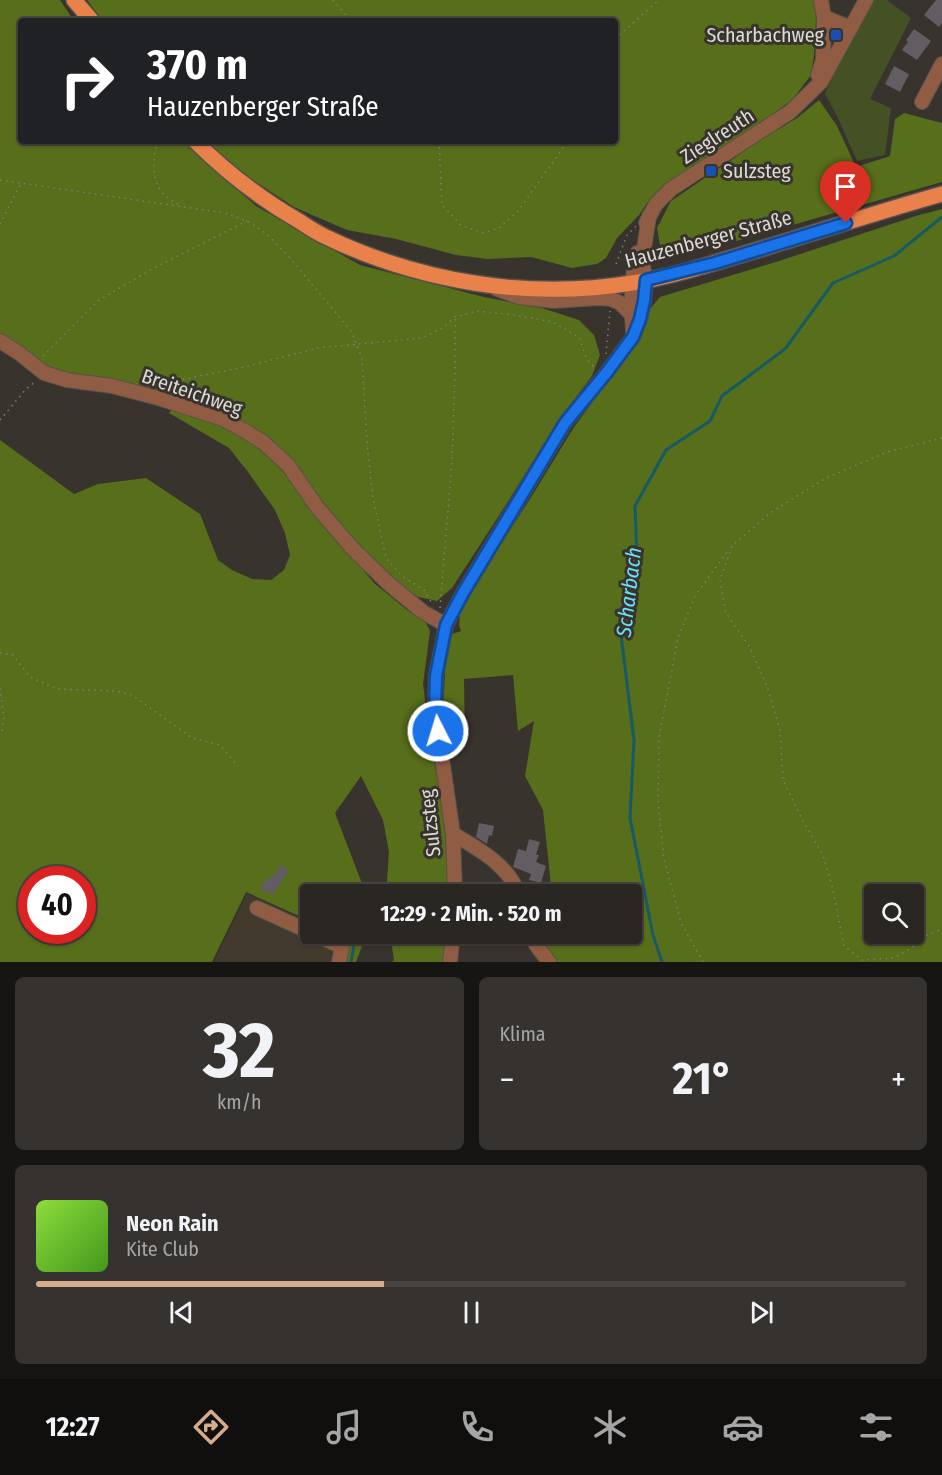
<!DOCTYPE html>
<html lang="de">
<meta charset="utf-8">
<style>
:root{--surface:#2a2622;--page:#36322f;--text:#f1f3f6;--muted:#a5a5a5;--line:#464340;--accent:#d6ab8b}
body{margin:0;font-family:"Fira Sans Condensed",sans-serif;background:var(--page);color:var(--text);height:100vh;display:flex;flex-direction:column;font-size:22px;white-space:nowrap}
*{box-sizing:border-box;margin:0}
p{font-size:20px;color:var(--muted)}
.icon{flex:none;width:33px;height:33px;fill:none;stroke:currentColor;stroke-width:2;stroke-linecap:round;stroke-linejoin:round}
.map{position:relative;height:962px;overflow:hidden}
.side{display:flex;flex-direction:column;gap:15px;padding:15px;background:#171513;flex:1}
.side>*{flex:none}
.banner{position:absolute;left:18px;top:18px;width:600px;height:126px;border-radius:6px;box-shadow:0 2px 4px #0004,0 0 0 2px var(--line);background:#202124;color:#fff;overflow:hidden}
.tools{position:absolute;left:864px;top:884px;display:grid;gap:12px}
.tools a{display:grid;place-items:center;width:60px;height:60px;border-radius:6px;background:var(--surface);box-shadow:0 2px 4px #0004,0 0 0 2px var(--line);font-size:30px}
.speed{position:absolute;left:18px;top:866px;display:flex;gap:12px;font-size:30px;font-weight:700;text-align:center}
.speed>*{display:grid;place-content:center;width:78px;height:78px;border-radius:50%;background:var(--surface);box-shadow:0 2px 4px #0004,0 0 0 2px var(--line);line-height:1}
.speed .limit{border:9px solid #d22;background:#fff;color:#111}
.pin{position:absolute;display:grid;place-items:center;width:51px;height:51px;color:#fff;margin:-62px -26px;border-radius:50% 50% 50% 0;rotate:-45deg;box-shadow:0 0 6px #0007}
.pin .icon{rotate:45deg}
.me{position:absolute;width:66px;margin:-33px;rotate:355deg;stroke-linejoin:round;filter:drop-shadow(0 0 4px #0008)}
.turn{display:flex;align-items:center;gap:21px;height:126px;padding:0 30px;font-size:27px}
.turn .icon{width:78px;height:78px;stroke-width:2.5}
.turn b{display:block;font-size:42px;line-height:51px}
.big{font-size:45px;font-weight:700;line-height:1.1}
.side .card{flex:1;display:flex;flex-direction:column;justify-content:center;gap:9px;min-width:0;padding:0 21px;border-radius:9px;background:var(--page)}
.side .dial{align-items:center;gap:0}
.dial b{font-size:78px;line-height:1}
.song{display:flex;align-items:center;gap:18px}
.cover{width:72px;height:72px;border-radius:9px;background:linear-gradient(135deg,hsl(90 70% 55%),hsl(100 70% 35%))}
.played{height:6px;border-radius:3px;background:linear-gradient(90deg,var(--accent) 40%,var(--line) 40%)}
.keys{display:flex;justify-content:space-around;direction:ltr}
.heat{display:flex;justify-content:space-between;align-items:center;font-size:33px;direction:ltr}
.side .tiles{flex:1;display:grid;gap:15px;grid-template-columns:1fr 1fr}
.card:last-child{grid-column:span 2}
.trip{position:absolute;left:300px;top:884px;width:342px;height:60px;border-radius:6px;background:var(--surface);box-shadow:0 2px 4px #0004,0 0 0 2px var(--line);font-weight:700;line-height:60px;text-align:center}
.tabs{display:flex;height:96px;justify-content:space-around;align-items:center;background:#110f0e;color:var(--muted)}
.tabs .icon{width:42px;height:42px}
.tabs .on{color:var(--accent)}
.tabs b{font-size:27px;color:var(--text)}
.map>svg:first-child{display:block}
.built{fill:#423a2d}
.green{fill:#435125}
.forest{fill:#576e1a;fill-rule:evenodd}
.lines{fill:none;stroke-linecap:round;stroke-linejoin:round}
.stream{stroke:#185966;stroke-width:3}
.building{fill:#625c63}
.minor-casing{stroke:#56514b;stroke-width:16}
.major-casing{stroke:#56514b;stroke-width:18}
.path{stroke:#837e79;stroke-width:1.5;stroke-dasharray:1.5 4.5;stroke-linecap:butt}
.minor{stroke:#905d44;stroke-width:14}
.major{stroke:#e9814a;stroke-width:15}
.route-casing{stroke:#114b97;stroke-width:15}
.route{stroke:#1a73e8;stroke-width:10}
.transit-dot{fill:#1a4fb4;stroke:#38332d;stroke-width:2}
.labels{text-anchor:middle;stroke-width:6;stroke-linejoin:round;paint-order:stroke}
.poi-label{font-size:20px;fill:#dedad6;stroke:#38332d;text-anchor:end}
.street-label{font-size:20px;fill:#dedad6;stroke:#38332d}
.water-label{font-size:21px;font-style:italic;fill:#69e1fb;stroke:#38332d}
</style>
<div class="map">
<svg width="942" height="962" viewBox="0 0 942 962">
<rect width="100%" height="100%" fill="#38332d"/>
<path class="built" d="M247,894l63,28v11h25l15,7 -5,22h-131z"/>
<path class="green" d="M871,0h16l24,18 -41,81 21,9 -6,47 -28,6 -20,-45 -12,-22 20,-46z"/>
<g class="forest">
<path d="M0,0h60l14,21h-53v120h161l74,65 104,59 124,32 58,11 37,12 15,15 6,20 -8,21 -32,42 -60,96 -48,74 -15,13 -19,-4 -29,-20 -38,-40 -43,-54 -23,-31 -34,-26 -42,-16 -143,-32 -24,-12 -42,-31z"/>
<path d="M87,0h728l1,21 -2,35 -3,19 -18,24 -44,33 -40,24 -59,43 -11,16 -22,23 -11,20 -9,6 -25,4 -41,-11 -43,2 -32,-4 -60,-16 -49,-9 -53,-23 -55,-36 -32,-30h408v-120h-512z"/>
<path d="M819,100l18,26 19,41 34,-11 5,-37 9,-6 38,10v59l-223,64 -41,8 -18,-9 -3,-17 14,-27 91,-62 35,-21z"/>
<path d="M942,209v753h-386l-17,-21 -4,-8h97v-39h-90l9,-9 -8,-75 -18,-34 9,-55 -16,10 -5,-56 -49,4 1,63 -17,1 -5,-33 3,-53 6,-23 9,-3 -2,-6 1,-12 31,-53 44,-69 39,-64 52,-70 23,-47 11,-13 119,-36 140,-46zM874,894h40v39h-40z"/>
<path d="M173,408l41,14 28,15 23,16 28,29 49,62 32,39 33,27 18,11 5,10 -7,53 8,61 13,68 5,59 -1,22h-62l3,-42 -6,-32 -22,-44 -26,37 31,81h-56v27l-64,-29 -34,70h-212v-522l74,54 24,-10 48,-6 54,36 18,46 14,10 20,9 19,1 13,-10 6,-15 -5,-22 -10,-23 -27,-38 -19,-24 -60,-35zM32,879h50v51h-50z"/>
<path d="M337,933h28l-1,8 -8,21h-10l5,-23z"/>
<path d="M390,933h56l-3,29h-51l2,-2z"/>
</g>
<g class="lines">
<g class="stream">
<path d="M351,962l5,-29"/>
<path d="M662,962l-9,-27 -23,-117 4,-78 -13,-105 16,-77 -2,-52 31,-56 44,-29 12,-25 63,-47 48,-66 61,-27 48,-39"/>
</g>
</g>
<g class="building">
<path d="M936,0h6v23l-3,4 -15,-12z"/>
<path d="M914,29l17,12 -14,19 -15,-10 6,-8 -2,-2z"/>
<path d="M894,66l15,8 -9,18 -15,-8z"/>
<path d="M479,823l15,3 -2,10 -3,-1 -2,9 -11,-7z"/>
<path d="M529,839l11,3 -4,13h3l-3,7 10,4 -5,17 -12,-3 2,-6 -18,-7 5,-18 8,2z"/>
<path d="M281,865l8,6 -17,24 -4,-4 -2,2 -6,-5 8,-11 3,2z"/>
</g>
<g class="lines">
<defs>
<g id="minor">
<path d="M824,17l27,11"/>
<path d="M818,75l5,-15 1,-43 -3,-17"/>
<path d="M922,102l20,-38"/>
<path d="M646,223l10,-19 15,-15 119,-77 31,-30 45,-82"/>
<path d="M497,289l22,8 35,4 45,-3 12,1 9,4 11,11"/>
<path d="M633,332c-2,-26 -2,-54 4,-79"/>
<path d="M0,341l19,12 25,20 23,7 45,6 46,12 65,21 24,13 17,11 24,22 29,42 36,42 36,35 34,28 23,13"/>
<path d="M453,834c24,14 57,32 65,60"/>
<path d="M455,894l-2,-60 -18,-124 1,-34 10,-51 17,-32 102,-170 42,-51 26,-35 7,-18 4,-18 2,-21 -4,-18 7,-46"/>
<path d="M257,908l53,24"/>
<path d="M312,933l30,14 -3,15"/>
<path d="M531,933l5,12 13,17"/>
<path d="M450,962l3,-29"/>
</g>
<g id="major">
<path d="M74,0l18,21"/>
<path d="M195,141c31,31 66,58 104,80 9,6 18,12 27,16 94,45 203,63 306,46 44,-7 88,-22 132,-35 59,-18 118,-37 178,-54"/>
</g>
</defs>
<use href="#minor" class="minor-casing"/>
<use href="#major" class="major-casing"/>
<g class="path">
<path d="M333,0l18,21"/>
<path d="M615,39l44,-39"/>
<path d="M157,141c-6,28 -6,52 23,64"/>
<path d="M439,141l3,64 19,20 22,8 16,-5 19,-17 50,-70"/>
<path d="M0,180l225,33 22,8 20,13 23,24 61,73 11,27 5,85 6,55 13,60 16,18 22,14 9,15"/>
<path d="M0,224l20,-39"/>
<path d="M616,264l11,-29 9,-9"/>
<path d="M606,354l4,-43"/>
<path d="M43,356l56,-56 53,-31 95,-48"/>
<path d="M147,383l38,-4 59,-12 74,-19 104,-10 21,-10 12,-11 22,-6 37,4 39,7 27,16c3,10 5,24 15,29"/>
<path d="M0,420l26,-31 9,-7"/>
<path d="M942,438l-55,14 -61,26 -56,35 -38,33 -12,34 6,33 23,33 18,40 13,44 3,50 20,41 19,32 10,32 12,61 18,14 32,-2 16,-9 17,-14 15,-6"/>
<path d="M440,608l12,-147 3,-87v-55"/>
<path d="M0,653l13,2 17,22 27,12 58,2 17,4 60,43 28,7 18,21"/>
<path d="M0,688l4,31 -2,12 -2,1"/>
<path d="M353,940v-7"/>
<path d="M703,962l-22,-39 -17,-64 -6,-57 1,-65 19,-99 17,-42 34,-47"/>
</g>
<use href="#minor" class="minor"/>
<use href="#major" class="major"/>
</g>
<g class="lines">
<defs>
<path id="route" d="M438,731l-3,-21 1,-34 10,-51 17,-32 102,-170 42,-51 26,-35 7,-18 4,-18 2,-21 69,-17 131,-40"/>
</defs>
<use href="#route" class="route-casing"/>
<use href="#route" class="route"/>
</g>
<g class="transit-dot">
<rect x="830" y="29" width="12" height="12" rx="3"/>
<rect x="705" y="165" width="12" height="12" rx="3"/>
</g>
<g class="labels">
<g class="poi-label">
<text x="824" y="42">Scharbachweg</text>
<text x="723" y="178" text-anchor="start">Sulzsteg</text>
</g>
<g class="street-label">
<text transform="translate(717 136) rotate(-33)" y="7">Zieglreuth</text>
<text transform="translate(708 239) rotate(-15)" y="7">Hauzenberger Straße</text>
<text transform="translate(192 392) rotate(19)" y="7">Breiteichweg</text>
<text transform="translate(430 823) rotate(-96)" y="7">Sulzsteg</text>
</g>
<g class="water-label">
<text transform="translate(629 592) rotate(-83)" y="7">Scharbach</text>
</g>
</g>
</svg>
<div class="tools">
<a><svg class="icon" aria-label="search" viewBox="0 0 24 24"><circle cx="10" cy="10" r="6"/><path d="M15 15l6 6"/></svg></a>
</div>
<div class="speed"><div class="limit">40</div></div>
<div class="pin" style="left:846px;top:223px;background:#d93025"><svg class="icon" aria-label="arrive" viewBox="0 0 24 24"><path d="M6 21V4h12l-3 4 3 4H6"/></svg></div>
<svg class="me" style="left:438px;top:731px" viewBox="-20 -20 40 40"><circle r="17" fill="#1a73e8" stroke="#fff" stroke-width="3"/><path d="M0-11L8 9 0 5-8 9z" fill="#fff"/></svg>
<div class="trip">12:29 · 2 Min. · 520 m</div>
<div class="banner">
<div class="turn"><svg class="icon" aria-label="right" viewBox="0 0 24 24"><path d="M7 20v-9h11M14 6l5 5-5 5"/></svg><div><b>370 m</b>Hauzenberger Straße</div></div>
</div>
</div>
<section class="side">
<div class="tiles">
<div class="card dial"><b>32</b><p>km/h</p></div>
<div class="card"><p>Klima</p>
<div class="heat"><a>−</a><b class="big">21°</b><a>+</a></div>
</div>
<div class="card">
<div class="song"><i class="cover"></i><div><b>Neon Rain</b><p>Kite Club</p></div></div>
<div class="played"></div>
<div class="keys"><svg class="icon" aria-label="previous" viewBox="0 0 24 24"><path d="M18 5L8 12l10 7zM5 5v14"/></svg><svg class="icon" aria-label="pause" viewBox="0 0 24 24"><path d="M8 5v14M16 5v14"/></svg><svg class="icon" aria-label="next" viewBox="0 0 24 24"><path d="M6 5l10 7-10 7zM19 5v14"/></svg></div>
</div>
</div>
</section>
<nav class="tabs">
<b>12:27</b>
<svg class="icon on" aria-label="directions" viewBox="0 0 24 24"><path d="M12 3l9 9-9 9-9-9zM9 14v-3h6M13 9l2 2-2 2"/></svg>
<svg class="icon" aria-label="music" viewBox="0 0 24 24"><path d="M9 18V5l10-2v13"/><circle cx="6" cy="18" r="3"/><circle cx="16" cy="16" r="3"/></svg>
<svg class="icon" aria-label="phone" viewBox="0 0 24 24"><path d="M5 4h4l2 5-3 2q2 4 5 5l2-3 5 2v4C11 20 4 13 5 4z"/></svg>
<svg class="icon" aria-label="climate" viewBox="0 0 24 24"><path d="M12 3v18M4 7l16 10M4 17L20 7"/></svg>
<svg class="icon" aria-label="car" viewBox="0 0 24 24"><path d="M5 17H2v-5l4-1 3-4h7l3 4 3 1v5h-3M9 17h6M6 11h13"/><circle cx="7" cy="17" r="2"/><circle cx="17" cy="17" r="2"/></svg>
<svg class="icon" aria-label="filters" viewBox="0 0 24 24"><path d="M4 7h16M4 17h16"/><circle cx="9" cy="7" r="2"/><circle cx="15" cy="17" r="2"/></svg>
</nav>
